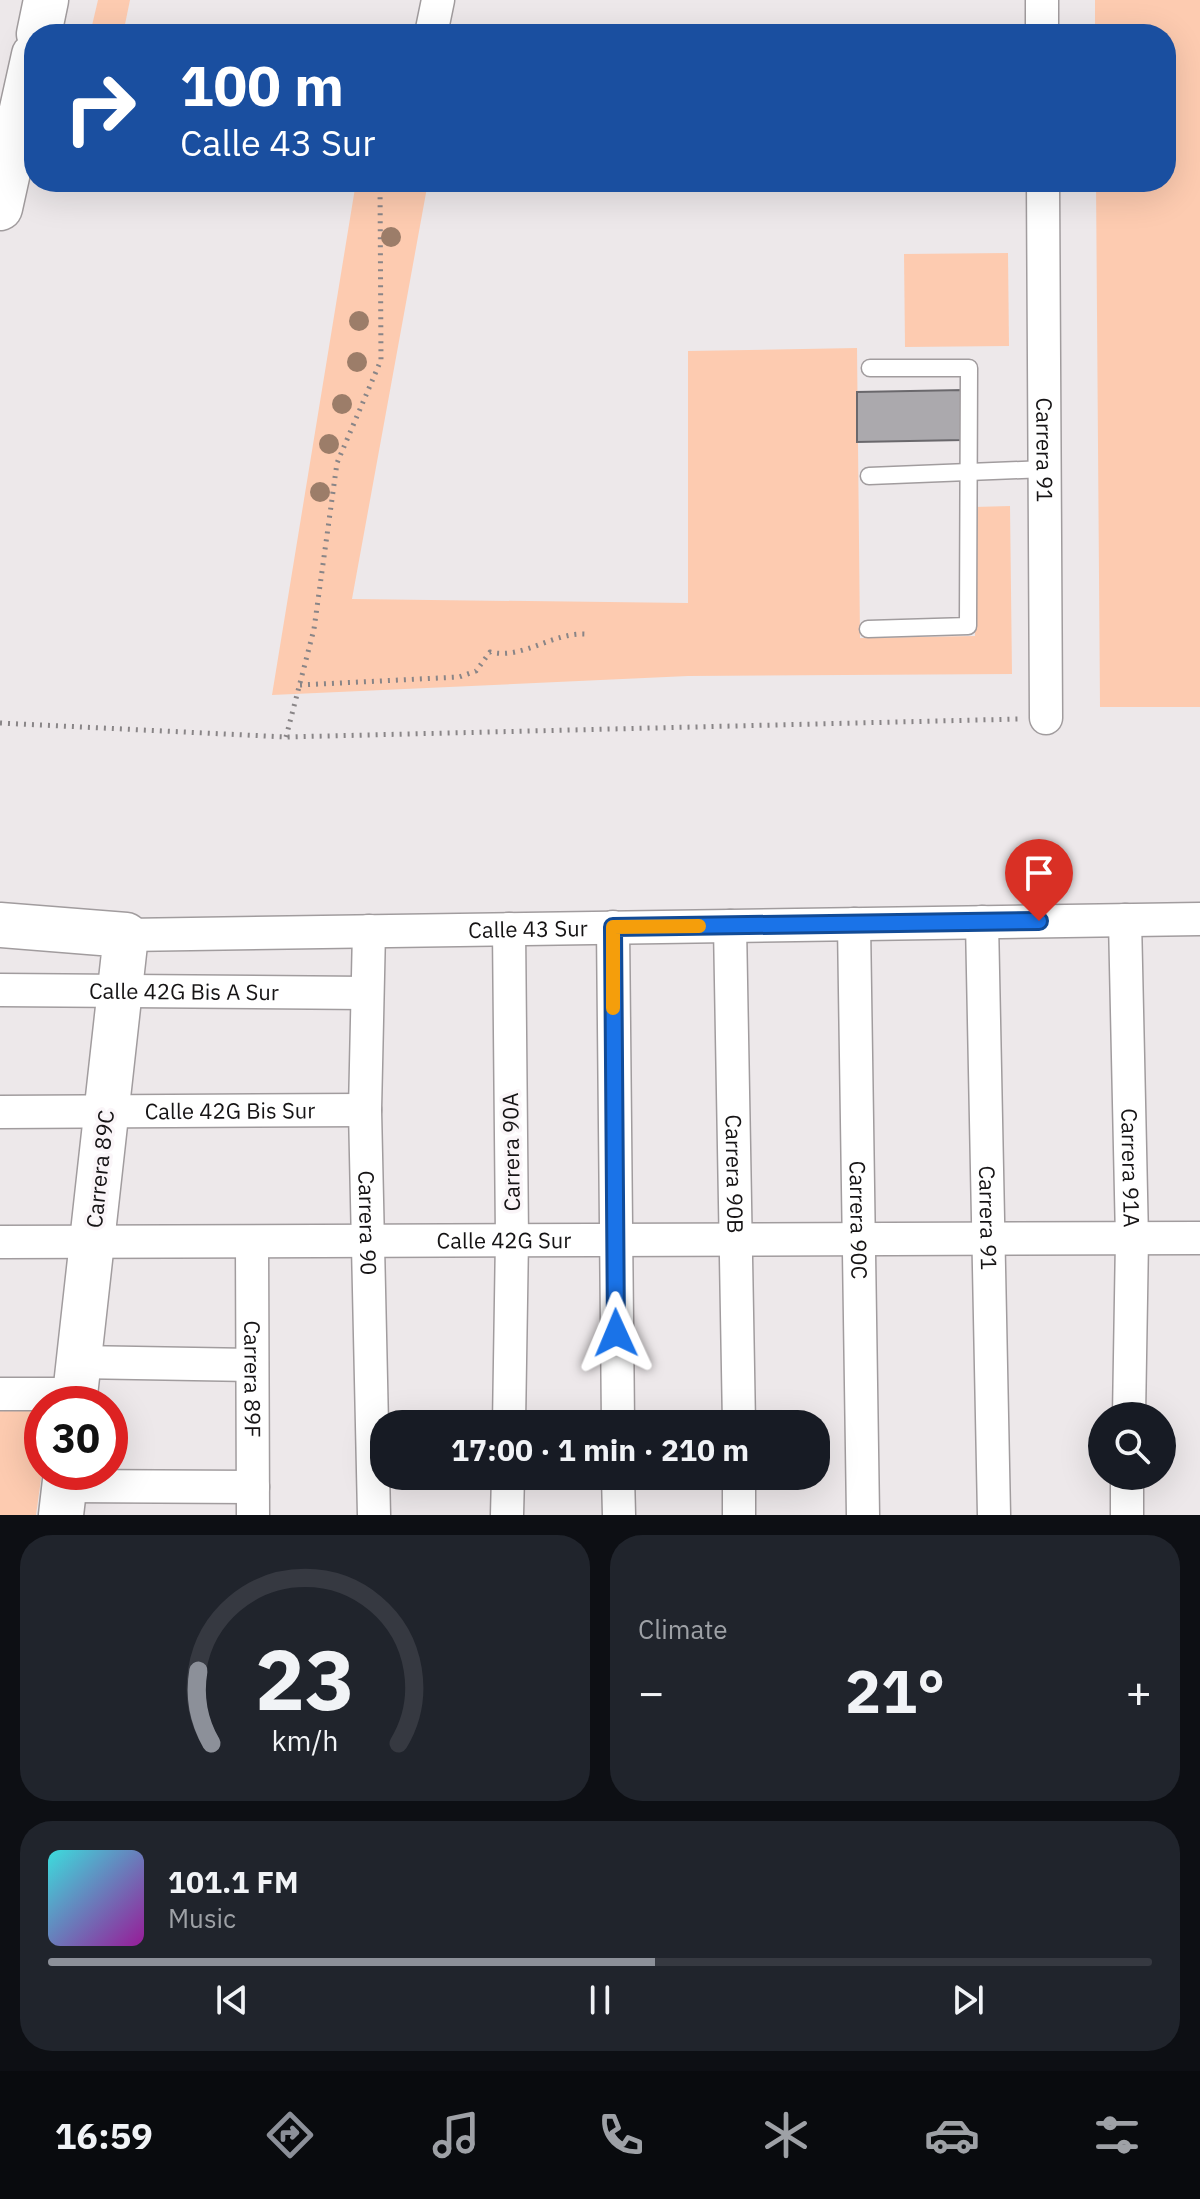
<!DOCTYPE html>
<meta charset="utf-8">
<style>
:root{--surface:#171b24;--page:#20242c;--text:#f1f3f6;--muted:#9ea1a6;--line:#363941;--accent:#8c9099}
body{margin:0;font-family:"IBM Plex Sans",sans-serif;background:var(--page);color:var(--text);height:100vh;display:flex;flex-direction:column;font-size:30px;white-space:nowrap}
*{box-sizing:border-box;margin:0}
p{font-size:26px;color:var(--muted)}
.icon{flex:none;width:44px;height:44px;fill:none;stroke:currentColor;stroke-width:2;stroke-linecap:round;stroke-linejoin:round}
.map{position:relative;height:1515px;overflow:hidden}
.side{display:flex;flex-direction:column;gap:20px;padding:20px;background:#0d0f14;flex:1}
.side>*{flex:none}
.banner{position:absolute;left:24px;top:24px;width:1152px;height:168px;border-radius:32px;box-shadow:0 8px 32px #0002;background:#1a4fa0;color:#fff;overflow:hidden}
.fabs{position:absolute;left:1088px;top:1402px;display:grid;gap:16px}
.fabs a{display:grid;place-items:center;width:88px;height:88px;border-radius:50%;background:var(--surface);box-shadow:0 8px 32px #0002;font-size:40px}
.speed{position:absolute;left:24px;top:1386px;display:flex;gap:16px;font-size:40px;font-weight:700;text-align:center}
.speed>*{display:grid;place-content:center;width:104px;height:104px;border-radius:50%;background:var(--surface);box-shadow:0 8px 32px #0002;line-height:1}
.speed .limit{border:12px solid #d22;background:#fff;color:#111}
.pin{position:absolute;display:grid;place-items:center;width:68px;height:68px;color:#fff;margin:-82px -34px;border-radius:50% 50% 50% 0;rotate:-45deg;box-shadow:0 0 8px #0007}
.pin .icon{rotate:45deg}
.me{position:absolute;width:88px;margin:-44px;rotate:359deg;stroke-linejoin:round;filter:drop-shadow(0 0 6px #0008)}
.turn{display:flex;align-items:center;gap:28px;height:168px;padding:0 24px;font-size:36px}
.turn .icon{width:104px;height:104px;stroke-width:2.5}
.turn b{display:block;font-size:56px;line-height:68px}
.big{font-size:60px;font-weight:700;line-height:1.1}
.side .widget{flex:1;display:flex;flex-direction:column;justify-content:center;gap:12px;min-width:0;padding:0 28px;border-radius:32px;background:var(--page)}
.side .dial{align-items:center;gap:0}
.dial svg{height:208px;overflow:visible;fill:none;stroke:var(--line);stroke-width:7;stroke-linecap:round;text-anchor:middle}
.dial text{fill:var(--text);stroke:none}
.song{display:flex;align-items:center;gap:24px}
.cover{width:96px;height:96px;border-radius:12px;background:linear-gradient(135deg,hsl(180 70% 55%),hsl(300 70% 35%))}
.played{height:8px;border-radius:4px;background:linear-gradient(90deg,var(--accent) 55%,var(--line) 55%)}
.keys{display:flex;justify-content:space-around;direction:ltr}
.heat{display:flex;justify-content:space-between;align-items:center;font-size:44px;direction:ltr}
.side .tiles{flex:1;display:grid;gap:20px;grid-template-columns:1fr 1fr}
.widget:last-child{grid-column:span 2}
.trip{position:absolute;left:370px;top:1410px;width:460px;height:80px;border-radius:32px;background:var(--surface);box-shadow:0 8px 32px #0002;font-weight:700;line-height:80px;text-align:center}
.tab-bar{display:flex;height:128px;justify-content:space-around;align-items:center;background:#090b0e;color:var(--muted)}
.tab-bar .icon{width:56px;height:56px}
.tab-bar .active{color:var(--accent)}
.tab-bar b{font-size:36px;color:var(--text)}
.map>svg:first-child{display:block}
.green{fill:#fdcbb0}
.building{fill:#aba9ad;stroke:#6a686c;stroke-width:2}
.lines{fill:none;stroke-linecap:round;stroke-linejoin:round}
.lane-casing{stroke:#a19c9e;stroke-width:19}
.street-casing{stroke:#a19c9e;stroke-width:35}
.secondary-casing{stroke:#a19c9e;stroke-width:47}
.path{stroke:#898587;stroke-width:5;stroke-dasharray:2 6;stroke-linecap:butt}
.lane{stroke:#fff;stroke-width:16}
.street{stroke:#fff;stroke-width:32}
.secondary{stroke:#fff;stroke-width:44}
.tree{fill:#9c7d69}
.route-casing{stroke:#114b97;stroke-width:20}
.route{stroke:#1a73e8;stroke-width:14}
.slow{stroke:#f59e0b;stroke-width:14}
.labels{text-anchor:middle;stroke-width:7;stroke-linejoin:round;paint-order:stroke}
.street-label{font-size:22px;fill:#161415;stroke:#faf5f8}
</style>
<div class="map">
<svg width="1200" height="1515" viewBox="0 0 1200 1515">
<rect width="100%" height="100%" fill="#ede8ea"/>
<g class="green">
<path d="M98,0h32l-7,34h-33z"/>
<path d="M1095,0h105v707h-100l-4,-525h70v-148h-71z"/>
<path d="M356,182h72l-76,417 336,4v-252l169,-3 3,290 115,-2 -1,-129 36,-1 2,168 -324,2 -416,19z"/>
<path d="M1008,253l1,93 -104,1 -1,-93z"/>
<path d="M0,1403l42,1v68l-6,43h-36z"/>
</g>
<path class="building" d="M963,390v50l-106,2v-50z"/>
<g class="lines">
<defs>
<g id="lane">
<path d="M869,476l176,-7"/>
<path d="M868,629l100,-3 1,-258h-99"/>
</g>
<g id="street">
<path d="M1042,0v34"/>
<path d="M431,34l7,-34"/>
<path id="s1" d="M1043,182l3,536"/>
<path id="s2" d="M1125,920l7,319 -3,177"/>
<path id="s3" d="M982,922l12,593"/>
<path id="s4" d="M854,924l9,591"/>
<path id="s5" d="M730,926l9,498"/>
<path d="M613,927l5,497"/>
<path id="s6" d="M369,931l-4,179 9,405"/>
<path id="s7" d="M126,935l1074,-16"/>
<path id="s8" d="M0,990l367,3"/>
<path id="s9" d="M0,1112l365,-2"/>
<path id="s10" d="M0,1242l1200,-4"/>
<path id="s11" d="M252,1243l1,272"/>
<path d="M78,1362l174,3"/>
<path d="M0,1394h75"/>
<path d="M509,1424l3,-186 -3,-309"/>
<path d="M618,1476l1,39"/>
<path d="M739,1476v39"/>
<path d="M64,1486l189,1"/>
<path d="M507,1515l1,-39"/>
<path d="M1127,1515v-39"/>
</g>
<g id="secondary">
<path d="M39,34l7,-34"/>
<path d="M0,208l34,-153"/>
<path d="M0,925l126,10 -52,469"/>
<path d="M61,1515l5,-43"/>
</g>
</defs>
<use href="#lane" class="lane-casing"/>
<use href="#street" class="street-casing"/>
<use href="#secondary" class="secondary-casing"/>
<g class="path">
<path d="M300,685l159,-8 17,-6 14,-19c32,8 63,-20 96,-18"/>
<path d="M0,723l286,14 733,-18"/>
<path d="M286,737l28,-108 23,-166 44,-103 -1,-178"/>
</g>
<use href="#lane" class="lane"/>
<use href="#street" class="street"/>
<use href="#secondary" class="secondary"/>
</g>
<g class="tree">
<circle cx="391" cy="237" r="10"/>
<circle cx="359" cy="321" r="10"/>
<circle cx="357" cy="362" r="10"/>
<circle cx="342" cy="404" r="10"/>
<circle cx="329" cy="444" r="10"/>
<circle cx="320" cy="492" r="10"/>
</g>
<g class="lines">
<defs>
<path id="route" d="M616,1333l-3,-406 426,-6"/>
</defs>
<use href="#route" class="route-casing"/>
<use href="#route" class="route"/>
<path class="slow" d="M613,1008v-81l86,-1"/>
</g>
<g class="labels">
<g class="street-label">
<text dy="8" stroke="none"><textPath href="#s1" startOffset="268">Carrera 91</textPath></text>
<text dy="8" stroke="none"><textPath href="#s7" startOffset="402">Calle 43 Sur</textPath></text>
<text dy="8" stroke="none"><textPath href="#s8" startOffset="184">Calle 42G Bis A Sur</textPath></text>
<text dy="8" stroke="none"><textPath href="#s9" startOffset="230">Calle 42G Bis Sur</textPath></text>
<text transform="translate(511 1152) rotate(-91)" y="8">Carrera 90A</text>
<text dy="8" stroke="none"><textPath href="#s2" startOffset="248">Carrera 91A</textPath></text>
<text transform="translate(100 1169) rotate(-84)" y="8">Carrera 89C</text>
<text dy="8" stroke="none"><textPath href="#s5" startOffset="248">Carrera 90B</textPath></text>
<text dy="8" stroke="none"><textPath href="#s4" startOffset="296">Carrera 90C</textPath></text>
<text dy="8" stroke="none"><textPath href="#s3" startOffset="296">Carrera 91</textPath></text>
<text dy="8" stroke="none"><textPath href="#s6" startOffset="292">Carrera 90</textPath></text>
<text dy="8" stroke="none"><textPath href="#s10" startOffset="504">Calle 42G Sur</textPath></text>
<text dy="8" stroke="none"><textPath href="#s11" startOffset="136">Carrera 89F</textPath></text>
</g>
</g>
</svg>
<div class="fabs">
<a><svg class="icon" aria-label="search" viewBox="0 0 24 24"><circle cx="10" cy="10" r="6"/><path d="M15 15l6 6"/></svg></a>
</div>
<div class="speed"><div class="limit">30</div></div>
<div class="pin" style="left:1039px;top:921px;background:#d93025"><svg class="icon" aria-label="arrive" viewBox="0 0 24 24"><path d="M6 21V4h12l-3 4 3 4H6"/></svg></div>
<svg class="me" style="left:616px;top:1333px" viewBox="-20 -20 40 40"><path d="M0-17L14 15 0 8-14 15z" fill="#1a73e8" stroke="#fff" stroke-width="4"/></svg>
<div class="trip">17:00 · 1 min · 210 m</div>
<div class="banner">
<div class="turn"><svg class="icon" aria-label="right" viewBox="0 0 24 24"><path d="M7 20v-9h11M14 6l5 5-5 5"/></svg><div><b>100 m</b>Calle 43 Sur</div></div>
</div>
</div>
<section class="side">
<div class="tiles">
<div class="widget dial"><svg viewBox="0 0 100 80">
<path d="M14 69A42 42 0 1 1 86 69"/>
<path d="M14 69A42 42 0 0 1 9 41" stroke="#8c9099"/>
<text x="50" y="56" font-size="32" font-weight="700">23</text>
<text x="50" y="72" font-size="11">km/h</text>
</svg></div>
<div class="widget"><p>Climate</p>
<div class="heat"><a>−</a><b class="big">21°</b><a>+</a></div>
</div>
<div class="widget">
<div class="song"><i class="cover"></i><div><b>101.1 FM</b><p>Music</p></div></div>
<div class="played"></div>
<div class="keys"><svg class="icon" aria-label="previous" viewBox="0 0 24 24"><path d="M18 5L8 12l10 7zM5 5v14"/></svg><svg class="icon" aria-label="pause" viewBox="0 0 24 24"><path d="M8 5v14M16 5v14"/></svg><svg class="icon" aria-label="next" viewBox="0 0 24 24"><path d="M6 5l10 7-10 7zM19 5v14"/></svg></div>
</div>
</div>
</section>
<nav class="tab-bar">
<b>16:59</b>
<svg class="icon active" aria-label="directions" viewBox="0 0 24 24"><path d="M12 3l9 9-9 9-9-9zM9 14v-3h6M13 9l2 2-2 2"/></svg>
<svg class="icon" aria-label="music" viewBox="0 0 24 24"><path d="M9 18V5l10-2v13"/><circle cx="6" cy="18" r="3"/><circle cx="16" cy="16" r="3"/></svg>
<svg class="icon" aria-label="phone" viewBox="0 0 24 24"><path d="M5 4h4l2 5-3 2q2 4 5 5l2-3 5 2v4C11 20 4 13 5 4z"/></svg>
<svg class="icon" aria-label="climate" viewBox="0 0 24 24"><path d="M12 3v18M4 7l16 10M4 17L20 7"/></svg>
<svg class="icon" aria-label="car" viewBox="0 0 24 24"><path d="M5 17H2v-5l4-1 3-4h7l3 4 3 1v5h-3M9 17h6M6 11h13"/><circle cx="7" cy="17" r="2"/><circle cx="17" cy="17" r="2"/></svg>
<svg class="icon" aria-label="filters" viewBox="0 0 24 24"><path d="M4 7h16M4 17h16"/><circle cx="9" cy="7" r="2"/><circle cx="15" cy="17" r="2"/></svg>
</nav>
